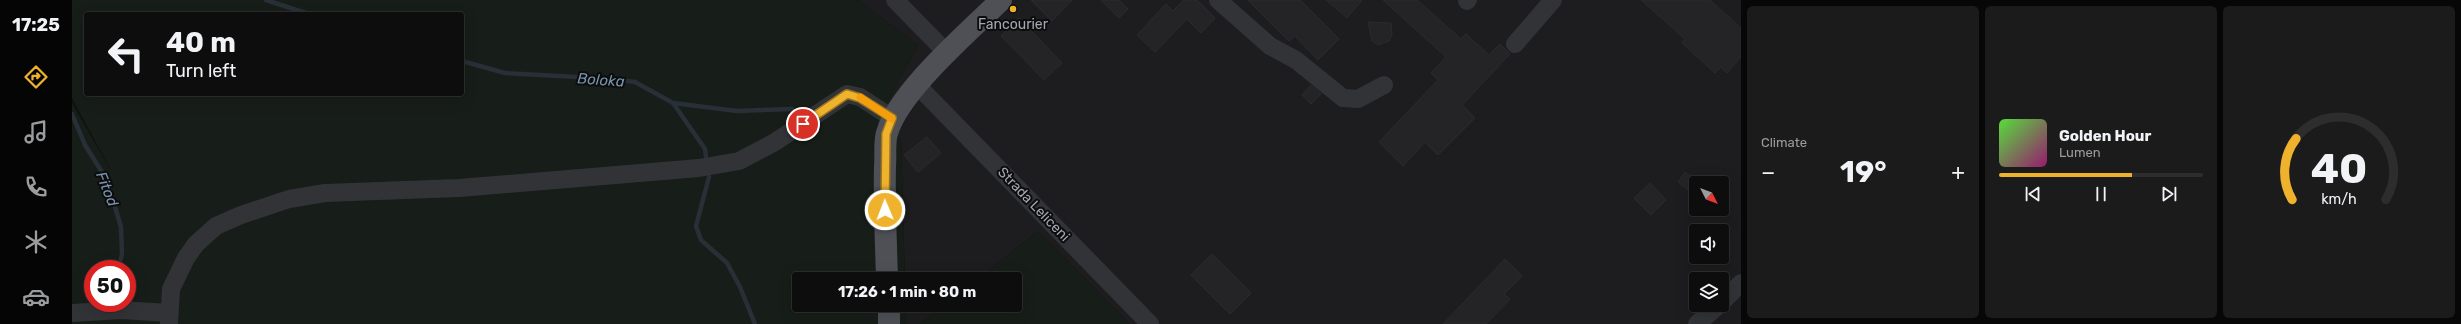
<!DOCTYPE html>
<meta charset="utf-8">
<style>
:root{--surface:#0d0d0e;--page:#1b1b1c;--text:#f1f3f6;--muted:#9a9c9e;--line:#2d2d2e;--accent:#efb22c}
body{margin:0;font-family:Rubik,sans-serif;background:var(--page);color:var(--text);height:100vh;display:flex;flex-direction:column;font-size:15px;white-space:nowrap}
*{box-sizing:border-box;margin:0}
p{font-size:13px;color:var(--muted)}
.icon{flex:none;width:22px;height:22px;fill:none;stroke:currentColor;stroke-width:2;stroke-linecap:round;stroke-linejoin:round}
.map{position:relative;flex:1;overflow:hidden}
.sheet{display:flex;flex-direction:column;gap:6px;padding:6px;background:#070708;width:720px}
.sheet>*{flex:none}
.hud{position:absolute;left:12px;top:12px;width:380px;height:84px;border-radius:4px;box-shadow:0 4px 16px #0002,0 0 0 1px var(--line);background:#0d0d0e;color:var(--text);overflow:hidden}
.needle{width:26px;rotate:132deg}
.controls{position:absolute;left:1617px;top:176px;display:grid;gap:8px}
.controls a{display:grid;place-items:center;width:40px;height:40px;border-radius:4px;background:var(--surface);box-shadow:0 4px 16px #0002,0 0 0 1px var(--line);font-size:20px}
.speed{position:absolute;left:12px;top:260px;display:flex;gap:8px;font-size:20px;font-weight:700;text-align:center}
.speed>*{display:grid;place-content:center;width:52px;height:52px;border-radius:50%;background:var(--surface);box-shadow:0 4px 16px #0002,0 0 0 1px var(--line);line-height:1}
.speed .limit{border:6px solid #d22;background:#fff;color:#111}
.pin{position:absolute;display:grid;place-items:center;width:34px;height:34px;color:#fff;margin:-17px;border:2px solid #fff;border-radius:50%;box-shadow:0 1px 4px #0007}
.me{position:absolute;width:44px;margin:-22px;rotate:359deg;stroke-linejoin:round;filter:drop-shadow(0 0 3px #0008)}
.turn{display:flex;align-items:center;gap:14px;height:84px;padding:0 16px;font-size:18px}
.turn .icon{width:52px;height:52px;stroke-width:2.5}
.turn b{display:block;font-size:28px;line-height:34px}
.big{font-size:30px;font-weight:700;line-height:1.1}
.sheet .card{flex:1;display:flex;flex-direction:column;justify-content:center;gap:6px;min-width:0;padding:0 14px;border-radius:6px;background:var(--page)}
.sheet .dial{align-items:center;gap:0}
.dial svg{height:104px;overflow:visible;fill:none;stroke:var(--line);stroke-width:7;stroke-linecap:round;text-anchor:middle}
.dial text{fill:var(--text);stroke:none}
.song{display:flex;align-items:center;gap:12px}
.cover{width:48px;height:48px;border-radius:6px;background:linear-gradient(135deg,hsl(110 70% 55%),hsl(320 70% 35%))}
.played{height:4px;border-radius:2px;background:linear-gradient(90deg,var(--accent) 65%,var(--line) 65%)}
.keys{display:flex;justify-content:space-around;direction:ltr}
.heat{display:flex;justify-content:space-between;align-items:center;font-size:22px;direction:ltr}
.sheet .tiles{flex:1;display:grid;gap:6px;grid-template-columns:repeat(3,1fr)}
.trip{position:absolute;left:720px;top:272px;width:230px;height:40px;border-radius:4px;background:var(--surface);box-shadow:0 4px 16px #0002,0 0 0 1px var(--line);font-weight:700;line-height:40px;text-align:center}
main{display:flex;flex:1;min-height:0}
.dock{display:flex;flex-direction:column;width:72px;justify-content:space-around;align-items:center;background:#050506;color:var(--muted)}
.dock .icon{width:28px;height:28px}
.dock .on{color:var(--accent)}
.dock b{font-size:18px;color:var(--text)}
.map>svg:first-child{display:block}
.built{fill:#1d1d1f;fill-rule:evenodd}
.green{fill:#171d18;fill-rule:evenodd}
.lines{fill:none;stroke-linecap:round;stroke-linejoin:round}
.stream{stroke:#282f36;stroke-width:4.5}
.building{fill:#242426;stroke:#2b2b2e}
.minor{stroke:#323337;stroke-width:18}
.major{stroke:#4e5056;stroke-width:22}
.route-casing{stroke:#9b741d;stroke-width:10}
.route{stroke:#efb22c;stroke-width:7}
.slow{stroke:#f59e0b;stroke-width:7}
.poi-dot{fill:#efb22c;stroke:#0c0c0d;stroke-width:1.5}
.labels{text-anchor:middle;stroke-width:4;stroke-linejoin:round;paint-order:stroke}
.poi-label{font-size:14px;fill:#a2a7b3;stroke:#0c0c0d}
.street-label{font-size:14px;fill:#a2a7b3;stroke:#0c0c0d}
.water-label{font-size:15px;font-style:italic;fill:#7994ae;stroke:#0c0c0d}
</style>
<main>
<nav class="dock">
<b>17:25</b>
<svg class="icon on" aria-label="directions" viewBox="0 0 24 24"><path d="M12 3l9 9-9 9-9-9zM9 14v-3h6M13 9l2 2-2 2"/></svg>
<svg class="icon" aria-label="music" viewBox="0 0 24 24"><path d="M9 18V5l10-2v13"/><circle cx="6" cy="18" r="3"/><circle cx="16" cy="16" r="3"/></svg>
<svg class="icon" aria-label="phone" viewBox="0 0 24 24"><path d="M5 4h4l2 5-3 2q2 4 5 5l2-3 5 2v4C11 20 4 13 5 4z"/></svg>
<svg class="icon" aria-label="climate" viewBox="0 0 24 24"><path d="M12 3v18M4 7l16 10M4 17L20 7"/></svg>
<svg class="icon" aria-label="car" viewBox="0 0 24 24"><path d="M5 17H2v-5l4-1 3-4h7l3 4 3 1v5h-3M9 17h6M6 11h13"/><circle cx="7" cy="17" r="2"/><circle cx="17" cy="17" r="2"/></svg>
</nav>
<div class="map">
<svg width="1669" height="324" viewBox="0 0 1669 324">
<rect width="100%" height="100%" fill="#111112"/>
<g class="built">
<path d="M785,0h884v324h-612l-91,-93 -60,48h-73l-4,-140 -25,-17 42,-77zM1624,183h26v26h-26zM1624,231h26v26h-26zM1624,279h26v26h-26z"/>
<path d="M833,305h39l-24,19h-14z"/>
</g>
<g class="green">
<path d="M0,0h785l61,45 -42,77 25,16 4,141h-106v26h106l1,19h-834v-221l42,73 -42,-78zM14,14h376v80h-376zM21,269h34v34h-34z"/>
<path d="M966,231l91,93h-209l24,-19h71v-26h-37z"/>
</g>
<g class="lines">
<g class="stream">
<path d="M194,0l43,14"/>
<path d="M390,61l43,12 109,6 21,3 38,21 32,46 1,8"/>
<path d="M601,103l64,8 55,-2"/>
<path d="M0,114l13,31 22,35 14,47 1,27 -4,15"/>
<path d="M637,177l-13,49 5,14 26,23 13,24 15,37"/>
</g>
</g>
<g class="building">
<path d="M959,0h41l-20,21z"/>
<path d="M1029,0h18l9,9 -9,9z"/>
<path d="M1112,0h13l18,18 -14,15 -14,-14 -32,33 -18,-17 29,-31 7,7z"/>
<path d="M1176,0h52l39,39 -21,21 -23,-24 -6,5z"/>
<path d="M1254,0h36l-15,18z"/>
<path d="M1311,0h34l44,39 5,-5 23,21 11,-11 10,10 -48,51 13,13 -37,37 -13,-13 -22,24 -24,-24 59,-62 -7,-7 15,-16z"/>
<path d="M1569,0h69l31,28v29l-14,16 -6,-6 -6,6 -33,-30 3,-4z"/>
<path d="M947,18l43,45 -18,17 -43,-44z"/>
<path d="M1296,22l23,1 1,11 -3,7 -11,4 -6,-4z"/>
<path d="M1239,85l10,9 -10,10 -9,-9z"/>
<path d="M855,137l14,16 -23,19 -14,-17z"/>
<path d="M1613,172l11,8v16l-18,-14z"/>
<path d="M1578,183l16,17 -15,15 -17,-17z"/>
<path d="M1140,254l39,39 -21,21 -39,-39z"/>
<path d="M1433,259l17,17 -18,18 6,5 -24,25h-43z"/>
</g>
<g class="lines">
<g class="minor">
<path d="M823,0l53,54"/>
<path d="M1146,0l52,46 26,14 47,38 15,1 26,-14"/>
<path d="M1395,1l1,-1"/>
<path d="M1443,44l38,-44"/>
<path d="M845,85l233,239"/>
<path d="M1650,302l19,-19"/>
<path d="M0,313l49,-3 48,3"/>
<path d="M97,324l2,-35 15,-31 10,-14 20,-18 25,-11 48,-16 36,-6 134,-5 240,-20 40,-7 36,-19 72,-48 13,3 32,21"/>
<path d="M1625,324l22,-19"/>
</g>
<g class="major">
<path d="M815,279c-1,-38 -3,-75 -2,-113 1,-10 -1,-23 2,-33 12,-42 82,-101 114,-133"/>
<path d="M817,305v19"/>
</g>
</g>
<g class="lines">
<defs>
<path id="route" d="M731,124l44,-30 13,4 32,20 -6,16 -1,76"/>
</defs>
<use href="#route" class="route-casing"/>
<use href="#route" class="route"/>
<path class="slow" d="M788,97l32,22"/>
</g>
<circle class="poi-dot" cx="941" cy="9" r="4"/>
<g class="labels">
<g class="poi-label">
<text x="941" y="29">Fancourier</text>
</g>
<g class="street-label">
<text transform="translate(962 204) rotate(46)" y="5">Strada Leliceni</text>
</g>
<g class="water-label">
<text transform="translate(529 80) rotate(4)" y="5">Boloka</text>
<text transform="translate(35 189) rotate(68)" y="5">Fitod</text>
</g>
</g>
</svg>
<div class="controls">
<a><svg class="needle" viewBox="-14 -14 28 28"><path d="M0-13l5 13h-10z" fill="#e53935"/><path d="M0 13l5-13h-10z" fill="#9a9c9e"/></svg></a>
<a><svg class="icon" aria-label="sound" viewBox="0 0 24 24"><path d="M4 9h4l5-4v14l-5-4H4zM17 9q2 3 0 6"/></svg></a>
<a><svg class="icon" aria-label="layers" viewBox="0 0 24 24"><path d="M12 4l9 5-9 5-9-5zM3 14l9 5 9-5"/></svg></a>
</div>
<div class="speed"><div class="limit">50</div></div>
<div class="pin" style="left:731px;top:124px;background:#d93025"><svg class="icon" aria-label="arrive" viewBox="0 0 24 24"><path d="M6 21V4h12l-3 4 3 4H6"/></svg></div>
<svg class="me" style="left:813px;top:210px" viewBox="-20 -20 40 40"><circle r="17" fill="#efb22c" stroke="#fff" stroke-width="3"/><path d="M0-11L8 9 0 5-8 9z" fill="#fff"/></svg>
<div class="trip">17:26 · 1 min · 80 m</div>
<div class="hud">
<div class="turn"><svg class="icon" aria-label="left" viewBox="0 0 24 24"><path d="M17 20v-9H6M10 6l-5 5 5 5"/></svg><div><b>40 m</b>Turn left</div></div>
</div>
</div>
<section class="sheet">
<div class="tiles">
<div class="card"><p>Climate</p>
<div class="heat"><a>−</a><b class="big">19°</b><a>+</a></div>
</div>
<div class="card">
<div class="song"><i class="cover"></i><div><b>Golden Hour</b><p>Lumen</p></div></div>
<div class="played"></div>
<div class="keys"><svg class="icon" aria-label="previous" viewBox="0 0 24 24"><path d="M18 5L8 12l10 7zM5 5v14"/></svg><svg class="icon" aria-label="pause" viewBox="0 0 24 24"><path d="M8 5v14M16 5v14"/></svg><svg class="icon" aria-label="next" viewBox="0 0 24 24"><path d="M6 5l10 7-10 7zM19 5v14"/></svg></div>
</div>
<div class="card dial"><svg viewBox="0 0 100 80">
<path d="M14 69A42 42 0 1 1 86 69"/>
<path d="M14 69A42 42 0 0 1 17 22" stroke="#efb22c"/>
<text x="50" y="56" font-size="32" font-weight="700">40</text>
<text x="50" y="72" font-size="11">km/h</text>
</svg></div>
</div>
</section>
</main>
